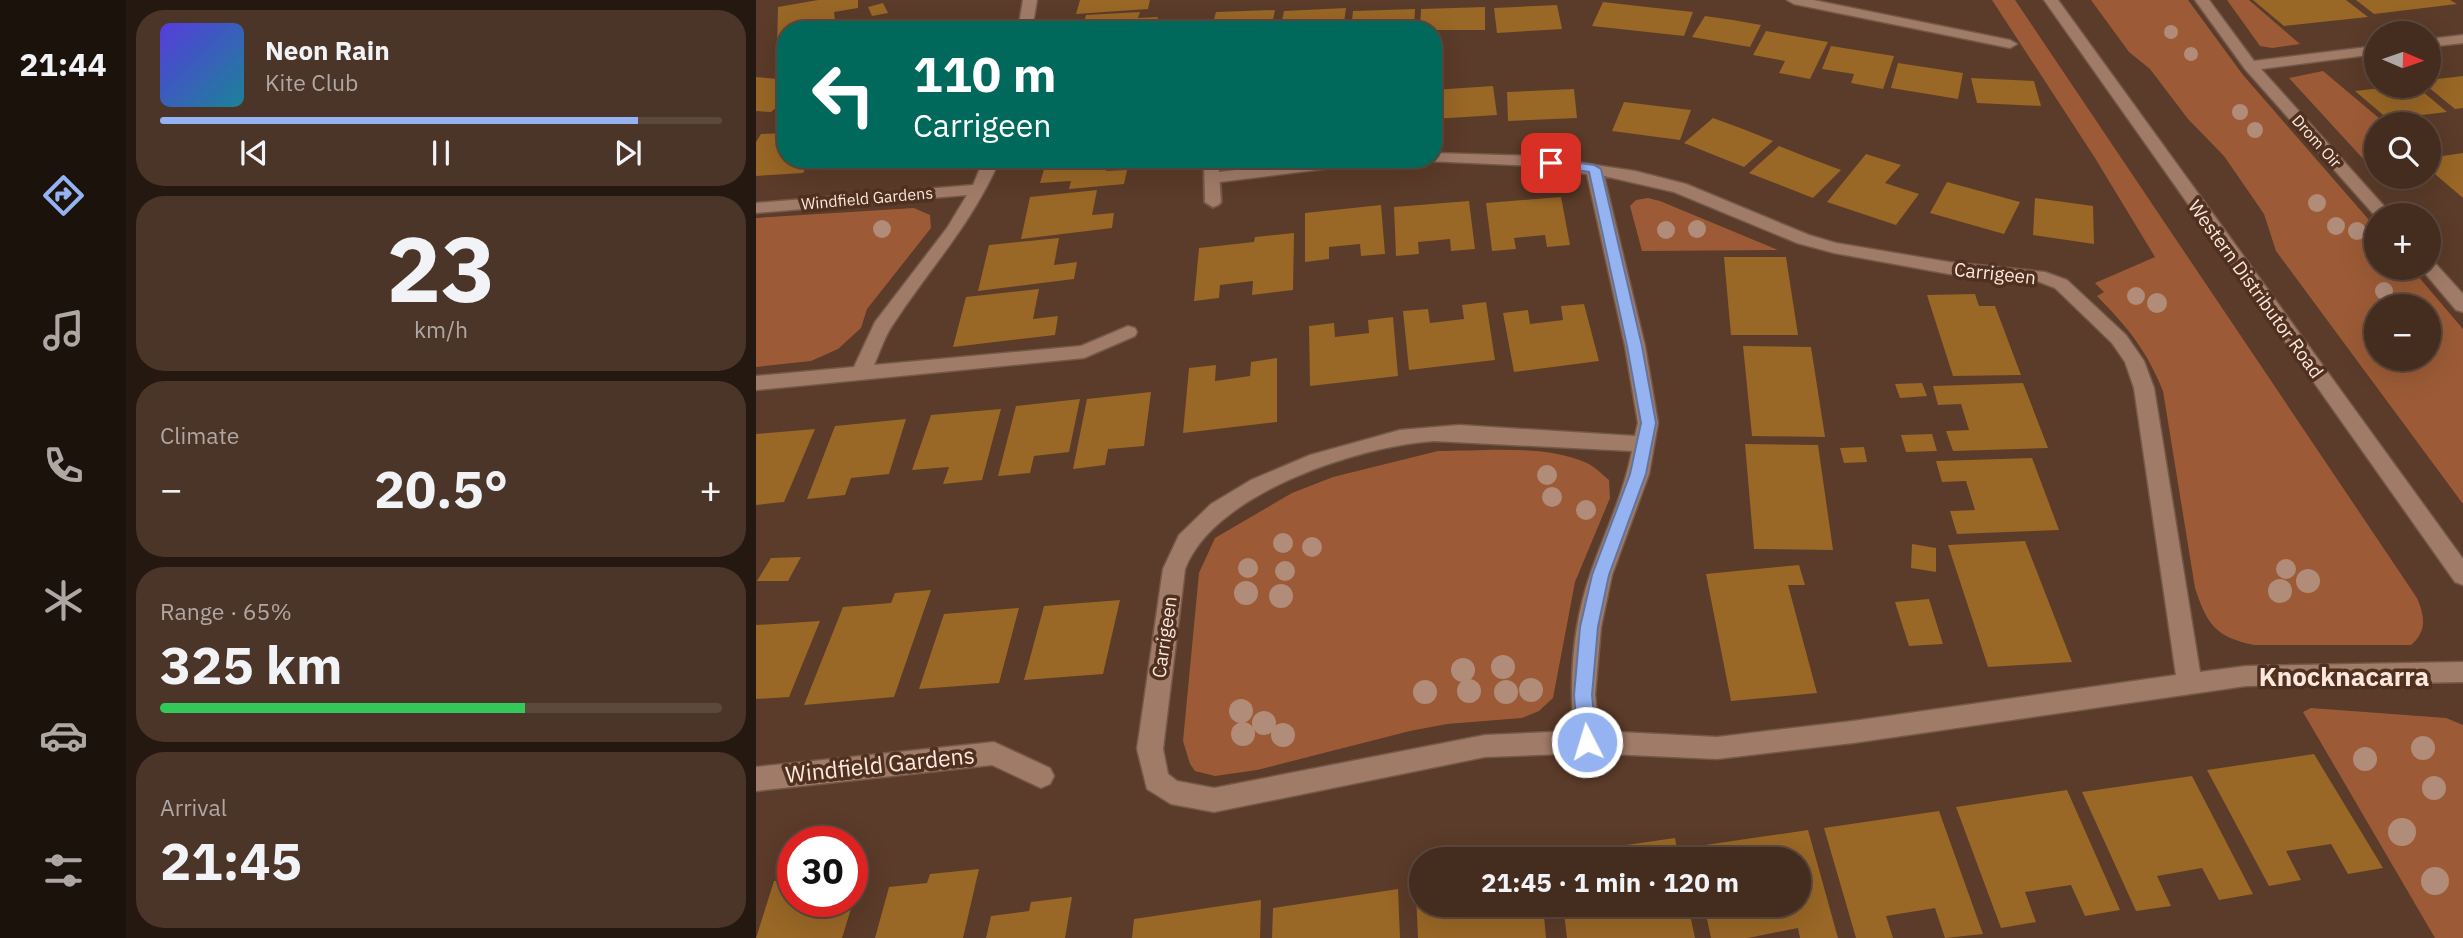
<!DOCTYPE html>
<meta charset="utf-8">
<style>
:root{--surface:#442c1f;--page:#4b3428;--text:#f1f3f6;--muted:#afa7a4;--line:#5c483d;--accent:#95b2f1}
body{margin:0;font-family:"IBM Plex Sans",sans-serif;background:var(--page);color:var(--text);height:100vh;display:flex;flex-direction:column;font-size:26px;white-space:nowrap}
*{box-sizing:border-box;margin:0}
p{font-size:23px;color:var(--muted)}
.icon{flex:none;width:38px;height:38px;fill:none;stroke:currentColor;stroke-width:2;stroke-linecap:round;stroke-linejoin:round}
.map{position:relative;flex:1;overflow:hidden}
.side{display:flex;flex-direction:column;gap:10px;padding:10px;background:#251811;width:630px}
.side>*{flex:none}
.top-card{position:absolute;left:21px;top:21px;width:665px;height:147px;border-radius:28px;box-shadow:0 7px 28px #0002,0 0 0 2px var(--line);background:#00695c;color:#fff;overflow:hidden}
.needle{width:46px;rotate:92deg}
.controls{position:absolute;left:1608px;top:21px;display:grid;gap:14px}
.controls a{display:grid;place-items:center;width:77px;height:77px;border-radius:50%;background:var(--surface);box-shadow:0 7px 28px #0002,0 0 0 2px var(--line);font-size:35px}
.speed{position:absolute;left:21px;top:826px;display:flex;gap:14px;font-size:35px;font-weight:700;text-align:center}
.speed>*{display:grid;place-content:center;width:91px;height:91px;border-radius:50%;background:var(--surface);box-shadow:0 7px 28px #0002,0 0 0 2px var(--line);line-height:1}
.speed .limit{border:10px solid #d22;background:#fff;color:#111}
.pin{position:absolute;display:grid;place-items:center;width:60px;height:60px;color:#fff;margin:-30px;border-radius:14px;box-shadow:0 4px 10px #0006}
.me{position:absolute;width:77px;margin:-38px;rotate:355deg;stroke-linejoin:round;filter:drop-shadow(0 0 5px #0008)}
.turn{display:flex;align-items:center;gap:24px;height:147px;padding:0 21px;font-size:32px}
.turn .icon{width:91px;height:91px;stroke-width:2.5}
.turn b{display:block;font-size:49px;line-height:60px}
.big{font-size:52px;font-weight:800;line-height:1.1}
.side .card{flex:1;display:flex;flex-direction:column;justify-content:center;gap:10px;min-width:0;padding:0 24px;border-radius:28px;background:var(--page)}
.side .dial{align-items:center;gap:0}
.dial b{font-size:91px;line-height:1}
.song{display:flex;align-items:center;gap:21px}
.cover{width:84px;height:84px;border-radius:10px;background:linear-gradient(135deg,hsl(250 70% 55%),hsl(190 70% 35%))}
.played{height:7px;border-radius:4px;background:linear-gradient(90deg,var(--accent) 85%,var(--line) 85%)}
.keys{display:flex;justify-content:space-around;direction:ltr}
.heat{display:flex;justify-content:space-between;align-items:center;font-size:38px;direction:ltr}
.charge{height:10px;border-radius:5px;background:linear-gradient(90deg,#34c759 65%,var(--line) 0)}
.trip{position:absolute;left:653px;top:847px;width:402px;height:70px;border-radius:35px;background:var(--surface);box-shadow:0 7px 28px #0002,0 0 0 2px var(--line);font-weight:800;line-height:70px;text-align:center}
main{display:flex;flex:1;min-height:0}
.menu{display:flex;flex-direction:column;width:126px;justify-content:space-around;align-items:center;background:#1b120c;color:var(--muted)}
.menu .icon{width:49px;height:49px}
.menu .active{color:var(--accent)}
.menu b{font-size:32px;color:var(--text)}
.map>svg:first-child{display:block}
.green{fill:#9c5b36;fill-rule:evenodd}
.building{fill:#996726}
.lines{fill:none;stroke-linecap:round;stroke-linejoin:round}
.lane-casing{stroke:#745849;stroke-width:4}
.street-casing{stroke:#745849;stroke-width:3}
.secondary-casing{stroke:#745849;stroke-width:3}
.lane{fill:#a07b68;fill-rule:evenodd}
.street{fill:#a07b68;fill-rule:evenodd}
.secondary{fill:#a07b68;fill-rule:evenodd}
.tree{fill:#b08c79}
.route{fill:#95b2f1;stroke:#61749d;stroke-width:2}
.labels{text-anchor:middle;stroke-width:7;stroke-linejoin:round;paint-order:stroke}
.far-street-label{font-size:16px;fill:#fce7dc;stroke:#50301f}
.street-label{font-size:19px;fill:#fce7dc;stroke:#50301f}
.near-street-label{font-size:23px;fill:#fce7dc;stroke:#50301f}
.district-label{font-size:26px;font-weight:bold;fill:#fce7dc;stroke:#50301f}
</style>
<main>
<nav class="menu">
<b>21:44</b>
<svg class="icon active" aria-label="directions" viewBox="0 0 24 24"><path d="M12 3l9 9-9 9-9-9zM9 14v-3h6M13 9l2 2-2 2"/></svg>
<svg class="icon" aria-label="music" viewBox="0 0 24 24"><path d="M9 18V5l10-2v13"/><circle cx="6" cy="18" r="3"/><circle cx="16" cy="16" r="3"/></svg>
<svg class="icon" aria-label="phone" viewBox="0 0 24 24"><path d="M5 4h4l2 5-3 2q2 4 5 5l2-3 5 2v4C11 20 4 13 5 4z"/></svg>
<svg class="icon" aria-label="climate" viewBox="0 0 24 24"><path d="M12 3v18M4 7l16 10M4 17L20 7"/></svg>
<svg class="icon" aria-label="car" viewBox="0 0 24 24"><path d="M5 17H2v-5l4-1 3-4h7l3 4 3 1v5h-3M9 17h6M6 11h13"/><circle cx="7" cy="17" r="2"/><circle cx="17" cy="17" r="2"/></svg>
<svg class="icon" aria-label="filters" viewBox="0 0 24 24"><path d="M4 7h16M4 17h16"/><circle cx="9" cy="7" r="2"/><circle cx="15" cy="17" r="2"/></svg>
</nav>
<section class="side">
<div class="card">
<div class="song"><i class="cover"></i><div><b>Neon Rain</b><p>Kite Club</p></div></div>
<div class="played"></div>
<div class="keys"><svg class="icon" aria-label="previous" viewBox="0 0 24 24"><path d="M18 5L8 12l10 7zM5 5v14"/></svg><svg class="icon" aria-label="pause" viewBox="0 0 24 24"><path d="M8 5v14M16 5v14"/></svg><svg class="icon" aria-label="next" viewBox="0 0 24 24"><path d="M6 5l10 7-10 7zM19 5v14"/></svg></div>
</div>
<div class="card dial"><b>23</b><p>km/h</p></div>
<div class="card"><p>Climate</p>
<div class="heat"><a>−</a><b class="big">20.5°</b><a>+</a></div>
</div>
<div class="card"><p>Range · 65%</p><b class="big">325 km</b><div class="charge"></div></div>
<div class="card"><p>Arrival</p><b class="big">21:45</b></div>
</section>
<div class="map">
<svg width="1707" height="938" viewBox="0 0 1707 938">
<rect width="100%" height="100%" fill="#5b3b29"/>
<g class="green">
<path d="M1236,0h23l402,598c8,19 10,33 -6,47h-157c-39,-8 -47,-21 -59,-57l-32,-197c-17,-42 -35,-63 -66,-95l7,-4 -9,-9 60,-26 -60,-99z"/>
<path d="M1335,0h97l55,75 133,153v40h35l52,61v175l-187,-253 -12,-37 -40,-58 -36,-37 -38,-50 -21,-17zM1620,306h53v53h-53z"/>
<path d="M1471,0h22l51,44 -28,4 -12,-2z"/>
<path d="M1567,71l63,53h-10v37l-10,1 -77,-84z"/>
<path d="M892,198l12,3 118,49 -136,1 -12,-45 6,-6z"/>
<path d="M158,208l16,7 1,13 -64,81 -6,19 -23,21 -27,12 -55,6v-149z"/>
<path d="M682,451c45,0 108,-7 149,12 8,4 15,11 22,17l1,18 -35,84 -22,116 -14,13 -17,7 -75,6 -37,7 -153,39 -42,6 -20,-5 -5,-7 -7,-23 16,-168 16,-35 77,-45 41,-16z"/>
<path d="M1555,708l135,10 17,7v213h-28l-132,-226z"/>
</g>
<g class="building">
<path d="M62,0h40v8l-24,4 2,18h-50v19l-9,1 1,-43z"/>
<path d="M324,0h70l-2,9 -72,5z"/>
<path d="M1497,0h93l22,17 -84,9z"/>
<path d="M1600,0h94l7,4 -83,10z"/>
<path d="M847,2l44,5 46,5 -9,24 -92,-10z"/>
<path d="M127,3l5,10 -16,3 -4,-9z"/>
<path d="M801,5l5,24 -65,4 -3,-25z"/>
<path d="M729,7v23h-65l1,-21z"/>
<path d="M590,8l-3,22h-63l4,-19z"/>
<path d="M659,9l-1,21h-63l2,-19z"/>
<path d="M519,10l-4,20h-60l5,-18z"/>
<path d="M384,12l-2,6 20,-1 -4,13h-72l4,-15z"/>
<path d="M949,16l28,4 28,5 -11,22 -58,-10z"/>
<path d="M1010,31l62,11 -18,37 -31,-6 6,-12 -32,-6z"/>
<path d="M1075,46l63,10 -11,33 -32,-6 3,-9 -32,-5z"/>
<path d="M1142,63l65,10 -5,26 -67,-11z"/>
<path d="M1707,76v32l-8,1 -28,-23h2v-6z"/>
<path d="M0,77l30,3v19l-15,13 -15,-1z"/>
<path d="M1215,78l63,3 7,25 -64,-3z"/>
<path d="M737,86l4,29 -64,4v-29z"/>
<path d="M1643,86h17l31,26 -59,7 -33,-28z"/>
<path d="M818,89l3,29 -69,3 -1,-29z"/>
<path d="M868,102l67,8 -11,30 -68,-9z"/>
<path d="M957,118l30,11 30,12 -29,26 -60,-24z"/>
<path d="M30,133v26h25l-8,14 -47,3v-34l5,-8z"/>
<path d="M1023,146l30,12 32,12 -28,28 -64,-25z"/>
<path d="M1707,153v45l-34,-29v-11z"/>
<path d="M1110,154l35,11 -16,18 34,11 -23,31 -69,-23z"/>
<path d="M73,159h53l-4,7 -55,3z"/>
<path d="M291,159h62l-3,12 21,-1 -3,14 -55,5 2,-8 -31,2z"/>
<path d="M1191,182l73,20 -16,32 -74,-21z"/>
<path d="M341,190l-5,25 22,-2 -2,15 -91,11 9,-42z"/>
<path d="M805,197l9,48 -23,2 -2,-12 -31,3 2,11 -24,2 -6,-48z"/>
<path d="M1279,198l58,8 1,38 -61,-9z"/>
<path d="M713,201l6,48 -24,2 -1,-12 -32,3 1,12 -23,2 -2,-49z"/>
<path d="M625,205l4,49 -24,2 -1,-12 -31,3v12l-24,3v-49z"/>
<path d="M538,233l-1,57 -41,5 1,-14 -33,4 -1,13 -25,3 5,-53 55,-6 1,-5z"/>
<path d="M303,238l-5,27 23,-3 -3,17 -96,12 11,-46z"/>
<path d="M968,257h62l12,78h-67z"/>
<path d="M283,289l-6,30 25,-3 -3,19 -102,12 13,-50z"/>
<path d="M1219,294l4,12h16l26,69 -68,1 -26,-81z"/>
<path d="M730,302l9,58 -86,10 -6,-59 25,-2 2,14 34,-4 -2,-14z"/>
<path d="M828,304l15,57 -85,11 -11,-59 25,-3 2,14 33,-4 -2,-14z"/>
<path d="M637,317l5,59 -88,10 -1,-60 25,-3 1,14 34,-4 -1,-13z"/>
<path d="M987,346l68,1 14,90 -73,-1z"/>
<path d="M521,358v64l-94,11 6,-65 27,-3 -1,16 35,-5 1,-14z"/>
<path d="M1166,383l5,13 -27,2 -5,-14z"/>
<path d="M1267,383l25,65 -95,3 -7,-20 23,-1 -8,-26 -23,1 -5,-19z"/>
<path d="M395,392l-7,54 -36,3 -3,16 -32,4 14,-70z"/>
<path d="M324,399l-11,53 -35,4 -4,17 -32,3 18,-70z"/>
<path d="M245,409l-19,71 -39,4 6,-17 -37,3 19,-55z"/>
<path d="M150,419l-17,55 -38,4 -6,17 -38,4 28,-73z"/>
<path d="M59,429l-31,73 -28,3v-71z"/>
<path d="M1176,434l5,17 -31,1 -5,-17z"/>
<path d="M989,444l73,1 15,105 -79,-1z"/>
<path d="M1108,447l3,15 -23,1 -4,-15z"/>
<path d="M1276,458l27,72 -102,4 -7,-23 25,-1 -9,-29 -24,1 -6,-21z"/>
<path d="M1269,541l47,121 -84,5 -40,-122z"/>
<path d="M1156,544l24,4v24l-25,-4z"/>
<path d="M45,557l-13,24h-31l14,-23z"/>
<path d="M1043,565l6,20h-17l29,108 -86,8 -25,-127z"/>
<path d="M175,590l-37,107 -90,8 39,-98 48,-4 4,-10z"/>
<path d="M1173,599l14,45 -34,2 -14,-44z"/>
<path d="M364,600l-17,74 -79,6 20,-74z"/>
<path d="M263,608l-20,75 -80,6 25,-75z"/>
<path d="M64,621l-31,76 -33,2v-74z"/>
<path d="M1558,754l69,114 -35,6 -17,-30 -45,7 15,29 -32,6 -62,-116z"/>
<path d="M1436,776l61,118 -34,6 -17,-32 -45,8 14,30 -35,5 -54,-119z"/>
<path d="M1311,790l53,120 -35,6 -14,-31 -46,7 11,30 -35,6 -45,-121z"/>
<path d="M1183,811l44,123 -38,4 -10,-30 -49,8 7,22h-37l-32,-110z"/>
<path d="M1052,830l30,108h-38l-2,-10 -50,10h-37l-7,-33h95v-46h-105l-2,-12z"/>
<path d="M919,838l4,21h-122v-4z"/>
<path d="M109,863l-23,75h-86l18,-57 19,-2v22h59v-36z"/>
<path d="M223,869l-16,69h-88l14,-51 38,-4 3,-9z"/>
<path d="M665,870v35h122l3,33h-128l-3,-67z"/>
<path d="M642,889l2,49h-128l1,-30z"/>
<path d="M316,897l-7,41h-79l5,-22 38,-5 2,-9z"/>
<path d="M505,900l-1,38h-128l2,-19z"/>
<path d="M807,905h125l7,33h-128z"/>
</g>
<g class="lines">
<defs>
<path id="lane" d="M448,159h14l3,43 -3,3 -5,2 -8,-5z"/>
<g id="street">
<path d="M267,0h14l-5,30h-14z"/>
<path d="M1031,0h26l197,40 7,4 -7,4 -216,-44z"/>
<path d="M1439,0h14l45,61 122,-15v8l-115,15 131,146 -16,2 -131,-148z"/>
<path d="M1707,35v8l-34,4v-8z"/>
<path d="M677,153l102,3 100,15 51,13 123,51 27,8 113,19 96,10 22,8 59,55 18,26 10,27 46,284 46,-6 217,-4v20l-217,4 -393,57 -136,16 -130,-6 -102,4 -271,55 -43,-8 -24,-15 -10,-40 26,-180 16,-34 32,-31 40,-24 59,-25 90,-25 59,-5 176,11 3,-13 -13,-77 -38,-172 -52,-8 -108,-5 -1,-2h7zM848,176l70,16 123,51 37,10 115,21 88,7 18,7 57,55 13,19 9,26 42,287 -323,46 -136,16 -118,-6 -4,-36 6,-68 11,-52 37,-101 9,-51 -13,-77zM678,441l198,10c-8,42 -27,81 -41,121 -18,51 -22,107 -17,159l-89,4 -271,53 -37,-7 -9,-7 -5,-25 22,-180c29,-76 174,-123 249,-128z"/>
<path d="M228,159h16c-27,64 -71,110 -108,167 -8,12 -12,26 -18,39l207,-19 47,-20 7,2 2,4 -2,4 -51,22 -328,32v-14l98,-9 21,-45 72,-94 20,-33 -211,18v-10l217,-18z"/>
<path d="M566,159h49l-8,5 -151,19 -8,-5 8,-5z"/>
<path d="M1673,261l6,2 28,31v18l-7,-2 -33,-39 -2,-3h8z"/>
<path d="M238,742l56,26 4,8 -4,8 -9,4 -49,-23 -236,26v-24z"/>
</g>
<path id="secondary" d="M1288,0h14l405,559v26l-8,-3z"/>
</defs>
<use href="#lane" class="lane-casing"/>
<use href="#street" class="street-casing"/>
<use href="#secondary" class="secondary-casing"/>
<use href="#lane" class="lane"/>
<use href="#street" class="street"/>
<use href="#secondary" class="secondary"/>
</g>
<g class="tree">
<circle cx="1415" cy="32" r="7"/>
<circle cx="1435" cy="54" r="7"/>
<circle cx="1484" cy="112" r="8"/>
<circle cx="1499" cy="130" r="8"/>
<circle cx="1561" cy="203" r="9"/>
<circle cx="1580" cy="226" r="9"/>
<circle cx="126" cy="229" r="9"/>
<circle cx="941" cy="229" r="9"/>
<circle cx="910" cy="230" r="9"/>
<circle cx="1601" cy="231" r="9"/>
<circle cx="1628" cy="291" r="9"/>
<circle cx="1380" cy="296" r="9"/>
<circle cx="1401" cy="303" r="10"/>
<circle cx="791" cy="475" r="10"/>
<circle cx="796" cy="497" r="10"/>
<circle cx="830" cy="510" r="10"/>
<circle cx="527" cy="543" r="10"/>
<circle cx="556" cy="547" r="10"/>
<circle cx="492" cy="568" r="10"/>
<circle cx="1530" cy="569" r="10"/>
<circle cx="529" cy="571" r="10"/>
<circle cx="1552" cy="581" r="12"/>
<circle cx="1524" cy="591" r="12"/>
<circle cx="490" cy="593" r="12"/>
<circle cx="525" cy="596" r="12"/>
<circle cx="747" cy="667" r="12"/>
<circle cx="707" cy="670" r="12"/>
<circle cx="775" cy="690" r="12"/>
<circle cx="713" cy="691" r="12"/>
<circle cx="669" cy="692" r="12"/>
<circle cx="750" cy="692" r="12"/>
<circle cx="485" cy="711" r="12"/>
<circle cx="508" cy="723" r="12"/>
<circle cx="487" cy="734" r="12"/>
<circle cx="527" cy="735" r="12"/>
<circle cx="1667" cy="748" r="12"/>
<circle cx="1609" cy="759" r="12"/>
<circle cx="1678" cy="788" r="12"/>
<circle cx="1646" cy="832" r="14"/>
<circle cx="1679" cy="881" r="14"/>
</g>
<path class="route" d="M795,159l43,6 7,4 41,177 14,77 -10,51 -37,101 -11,52 -6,68 5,47 -3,6 -7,3 -6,-3 -3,-6 -4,-47 6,-68 12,-52 38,-101 11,-51 -14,-77 -38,-174 -42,-6 -2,-3z"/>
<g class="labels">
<g class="far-street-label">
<text transform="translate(1561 141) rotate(48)" y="6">Drom Oir</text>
<text transform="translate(111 198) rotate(-5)" y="6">Windfield Gardens</text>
</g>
<g class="street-label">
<text transform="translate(1239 273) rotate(6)" y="7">Carrigeen</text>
<text transform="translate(1500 289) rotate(54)" y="7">Western Distributor Road</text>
<text transform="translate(408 637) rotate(-82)" y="7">Carrigeen</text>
</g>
<g class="near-street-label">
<text transform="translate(124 765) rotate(-6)" y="8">Windfield Gardens</text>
</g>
<g class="district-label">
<text x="1588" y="686">Knocknacarra</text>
</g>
</g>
</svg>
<div class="controls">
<a><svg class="needle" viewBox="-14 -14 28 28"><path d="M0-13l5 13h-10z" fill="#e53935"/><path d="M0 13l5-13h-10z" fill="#afa7a4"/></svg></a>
<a><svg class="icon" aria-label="search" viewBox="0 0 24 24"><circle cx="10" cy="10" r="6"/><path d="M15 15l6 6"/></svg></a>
<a>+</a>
<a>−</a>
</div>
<div class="speed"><div class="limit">30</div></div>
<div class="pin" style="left:795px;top:163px;background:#d93025"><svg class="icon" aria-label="arrive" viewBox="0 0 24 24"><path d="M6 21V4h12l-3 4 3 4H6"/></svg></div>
<svg class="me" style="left:831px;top:742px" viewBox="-20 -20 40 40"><circle r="17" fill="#95b2f1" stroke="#fff" stroke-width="3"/><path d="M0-11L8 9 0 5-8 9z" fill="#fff"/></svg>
<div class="trip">21:45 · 1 min · 120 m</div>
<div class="top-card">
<div class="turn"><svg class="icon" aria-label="left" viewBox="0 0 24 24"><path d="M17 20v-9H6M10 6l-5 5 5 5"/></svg><div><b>110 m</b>Carrigeen</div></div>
</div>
</div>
</main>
